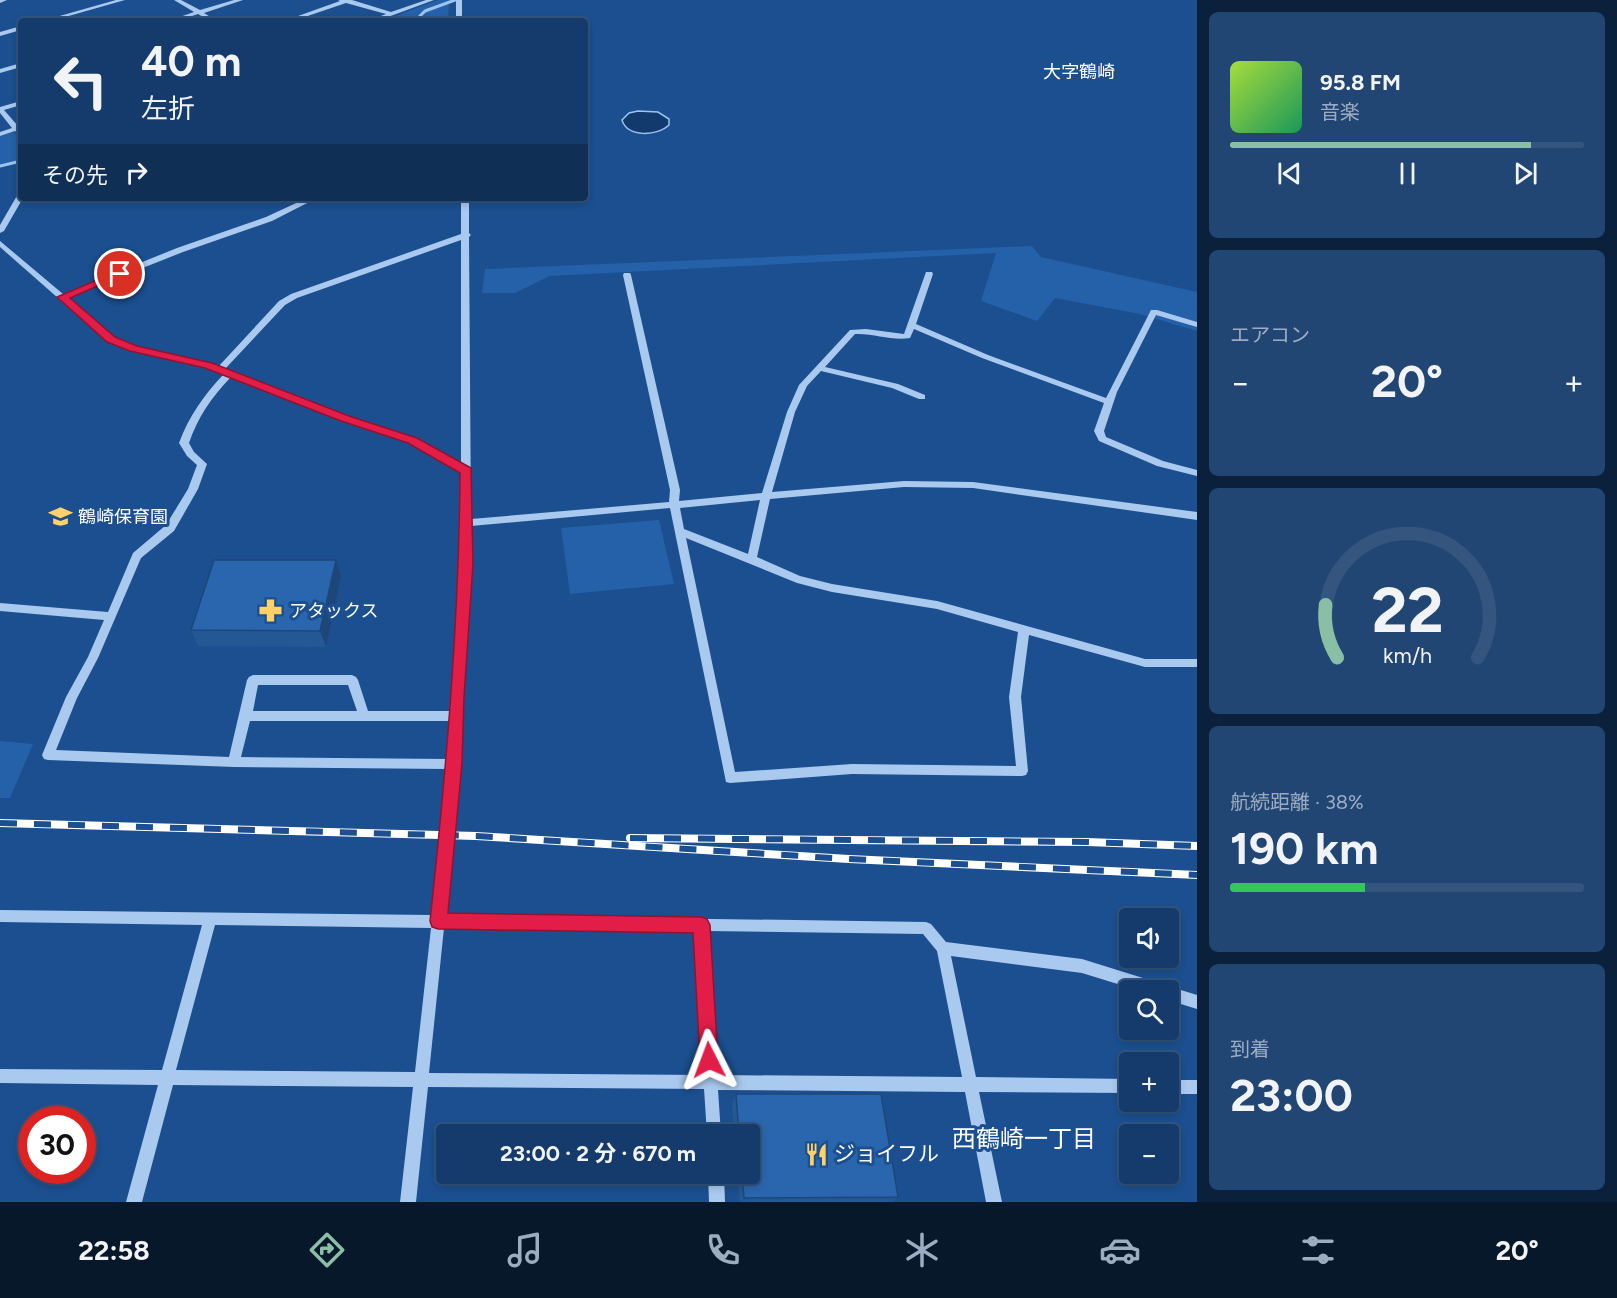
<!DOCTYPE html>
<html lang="ja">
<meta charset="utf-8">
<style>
:root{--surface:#143b6b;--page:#214673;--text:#f1f3f6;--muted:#9dadc1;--line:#33557e;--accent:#8abfa5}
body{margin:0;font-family:Figtree,"Noto Sans JP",sans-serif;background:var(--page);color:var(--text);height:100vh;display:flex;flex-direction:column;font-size:22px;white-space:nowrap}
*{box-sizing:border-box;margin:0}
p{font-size:20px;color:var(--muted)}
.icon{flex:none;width:33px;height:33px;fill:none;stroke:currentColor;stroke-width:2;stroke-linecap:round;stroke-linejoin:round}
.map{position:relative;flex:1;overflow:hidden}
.panel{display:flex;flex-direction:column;gap:12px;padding:12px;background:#0b203b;width:420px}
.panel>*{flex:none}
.top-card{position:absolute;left:18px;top:18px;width:570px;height:183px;border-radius:6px;box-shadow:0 3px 9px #0003,0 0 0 2px var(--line);background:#143b6b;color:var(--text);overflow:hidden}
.buttons{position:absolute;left:1119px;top:908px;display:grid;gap:12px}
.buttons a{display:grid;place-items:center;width:60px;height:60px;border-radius:6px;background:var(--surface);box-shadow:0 3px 9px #0003,0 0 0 2px var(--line);font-size:30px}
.speed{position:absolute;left:18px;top:1106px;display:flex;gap:12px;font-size:30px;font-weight:700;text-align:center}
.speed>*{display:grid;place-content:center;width:78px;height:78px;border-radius:50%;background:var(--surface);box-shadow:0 3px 9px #0003,0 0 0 2px var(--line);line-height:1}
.speed .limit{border:9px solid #d22;background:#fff;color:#111}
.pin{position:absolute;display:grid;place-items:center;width:51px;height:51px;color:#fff;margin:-26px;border:3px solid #fff;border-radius:50%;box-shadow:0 2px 6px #0007}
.me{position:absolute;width:66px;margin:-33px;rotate:357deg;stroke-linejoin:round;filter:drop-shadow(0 0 4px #0008)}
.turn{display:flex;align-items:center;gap:21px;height:126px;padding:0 24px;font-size:27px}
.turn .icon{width:78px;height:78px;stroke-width:2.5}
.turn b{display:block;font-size:42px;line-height:51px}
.then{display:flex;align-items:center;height:57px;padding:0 24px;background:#0003;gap:12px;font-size:22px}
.big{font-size:45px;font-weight:700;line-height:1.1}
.panel .card{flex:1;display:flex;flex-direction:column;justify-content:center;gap:9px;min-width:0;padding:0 21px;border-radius:9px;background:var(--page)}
.panel .dial{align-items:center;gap:0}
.dial svg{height:156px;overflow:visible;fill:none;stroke:var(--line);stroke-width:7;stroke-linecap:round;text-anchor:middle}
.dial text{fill:var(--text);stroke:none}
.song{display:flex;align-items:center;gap:18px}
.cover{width:72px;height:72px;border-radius:9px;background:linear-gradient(135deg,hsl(80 70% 55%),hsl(150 70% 35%))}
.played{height:6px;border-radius:3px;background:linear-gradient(90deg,var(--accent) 85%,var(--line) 85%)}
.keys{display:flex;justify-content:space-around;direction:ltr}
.heat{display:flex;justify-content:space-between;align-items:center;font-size:33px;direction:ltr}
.charge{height:9px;border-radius:4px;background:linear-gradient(90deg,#34c759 38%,var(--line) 0)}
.trip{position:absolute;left:436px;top:1124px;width:324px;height:60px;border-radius:6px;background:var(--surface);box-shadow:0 3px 9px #0003,0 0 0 2px var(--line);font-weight:700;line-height:60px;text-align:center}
.menu{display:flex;height:96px;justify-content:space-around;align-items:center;background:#08182b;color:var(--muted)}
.menu .icon{width:42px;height:42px}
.menu .active{color:var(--accent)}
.menu b{font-size:27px;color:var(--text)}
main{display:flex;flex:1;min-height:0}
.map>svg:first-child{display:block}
.green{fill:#2461a8}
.water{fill:#123a6d;stroke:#9cc4f0;stroke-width:1.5}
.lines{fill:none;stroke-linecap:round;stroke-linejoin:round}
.stream{stroke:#9cc4f0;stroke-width:3}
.minor{fill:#a9c9ee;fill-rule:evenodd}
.rail-casing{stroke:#fff;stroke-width:8}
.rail{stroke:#1b4f8f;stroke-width:6;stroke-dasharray:17;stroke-linecap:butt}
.wall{fill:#245895}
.shaded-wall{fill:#1d4779}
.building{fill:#2a66ad;stroke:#1d4779;stroke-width:1.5}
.route{fill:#e11d48;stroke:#92132f;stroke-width:1.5}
.labels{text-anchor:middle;stroke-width:6;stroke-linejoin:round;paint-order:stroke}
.far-quarter-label{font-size:18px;fill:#fff;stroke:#1b4f8f}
.poi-label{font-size:18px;fill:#fff;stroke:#1b4f8f;text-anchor:start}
.near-poi-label{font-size:21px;fill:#fff;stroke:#1b4f8f;text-anchor:start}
.near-neighbourhood-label{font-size:24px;fill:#fff;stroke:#1b4f8f}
</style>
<main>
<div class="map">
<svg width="1197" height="1202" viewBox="0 0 1197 1202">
<rect width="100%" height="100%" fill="#1b4f8f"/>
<g class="green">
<path d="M438,0h11l-1,21h-66z"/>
<path d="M14,132l7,10v17l-21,7v-30z"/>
<path d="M1032,246l9,11 156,35v39l-57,-17 -85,-16 -18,23 -56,-20 15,-48 -446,23 -35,17h-33l3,-24z"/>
<path d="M659,520l15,64 -104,10 -9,-66z"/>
<path d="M0,741l33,3 -23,54h-10z"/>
</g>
<path class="water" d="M638,111l20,1 11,7v6c-11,11 -42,13 -47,-5l7,-7z"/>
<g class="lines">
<g class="stream">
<path d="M415,21l10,-10 30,-11"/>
<path d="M0,166l21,-5"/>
</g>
<g class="minor">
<path d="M0,0h7l-7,3z"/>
<path d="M116,0h9l-74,21h-9z"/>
<path d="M174,0h7l19,10 34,-10h9l-39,13 13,8h-7l-12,-7 -21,7h-9l26,-9z"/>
<path d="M338,0h14l39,12 35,-12h8l-57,21h-9l18,-7 -40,-11 -53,18h-9l56,-20z"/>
<rect x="456" y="0" width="6" height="21"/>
<path d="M21,26v4l-21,6v-4z"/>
<path d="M21,63v4l-21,6v-4z"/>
<path d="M21,101v4l-17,5 14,16 3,-1v11l-6,-5 -15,5v-4l12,-4 -12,-15v-6z"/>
<path d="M18,194h3v4h2l-19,33 -4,2v-8z"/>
<path d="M307,198h10l-45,23 -89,31 -116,46 47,40 23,8 81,21 61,-66 12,-7 170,-60v-36h8v35l2,2 -2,2 2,282 198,-17 1,-12 -47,-215 1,-2h6l1,2 49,215 -1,11 83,-8 25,-81 12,-27 51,-55 16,-1 38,5 22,-62h6l1,2 -17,50 72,31 118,43 45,-88h6l40,12v5l-41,-12 -39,77 -13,39 2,6 57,24 34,9v6l-40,-10 -58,-25 -5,-10 10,-28 -122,-45 -68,-29 -4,9c-19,3 -36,-5 -55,-4l-30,33 73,17 27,11v4h-6l-27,-11 -71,-17 -14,15 -12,26 -23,80 132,-11 69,1 224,30v8l-224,-32 -69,-1 -134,12 -13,58 43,19 32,8 105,17 208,58h52v8h-52l-116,-32 -8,62 7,74 -2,4 -4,1 -170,-2 -122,9 -4,-1 -56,-274 -199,18v38l-11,200 -15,151 481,7 5,2 15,18 136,17 77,24 6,4 3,-1 29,9v14l-29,-9v-10h-31l-55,-17 -131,-17 25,121 154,2v14l-151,-1 23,110h-16l-21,-110 -247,-2 3,44h-14l-3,-45 -276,-2 -12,115h-16l13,-115 -240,-2 -31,117h-16l32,-117 -158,-2v-14l162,1 40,-145 -202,-3v-12l432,5 15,-146 -213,-2 -186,-7 -4,-1 -2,-4 24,-58 22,-40 16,-37 -104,-9v-8l108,9 25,-59 33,-28 22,-36 9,-24 -10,-9 -8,-13c10,-27 25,-48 44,-68l-18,-7 -74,-18 -23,-8 -108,-95v-6l63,53 114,-46 89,-31zM461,240v224l-46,-25 -67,-23 -123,-47 60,-64 12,-7zM230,378l112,42 67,23 52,29v92l-10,147h-83l-10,-31 -2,-3 -4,-2h-99l-4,2 -2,3 -18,77 -173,-7 21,-52 21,-40 43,-100 33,-27 24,-42 9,-25 -13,-12 -5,-9c9,-26 22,-45 41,-65zM760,500l-12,54 -64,-25 -4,-21zM686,538l111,45 35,9 105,17 81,23 -9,65 7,69 -164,-2 -117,8zM258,685h90l9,26h-104zM250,721h200l-2,38 -207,-2zM215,925l216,3 -16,144 -239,-2zM444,928l251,3 8,144 -274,-2zM708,931l215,3 14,17 25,126 -244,-2z"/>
<rect x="1168" y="1080" width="29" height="14"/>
<path d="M708,1173h16l1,29h-16z"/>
</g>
<defs>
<g id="rail">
<path d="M0,823l476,13 373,23 348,16"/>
<path d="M630,838l457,4 110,4"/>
</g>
</defs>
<use href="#rail" class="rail-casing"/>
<use href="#rail" class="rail"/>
</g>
<g class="wall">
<path d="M336,560l5,17 -15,70 -128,-1 -7,-16z"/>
<path d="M736,1094l162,103 -5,5h-153l-3,-29h13v-39h-16l-2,-30z"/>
</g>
<path class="shaded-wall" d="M336,560l5,17 -15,70 -6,-16z"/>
<g class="building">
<path d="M214,560h122l-16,71 -129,-1z"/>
<path d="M736,1094h145l17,103 -154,1 -2,-25h8v-39h-11z"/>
</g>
<path class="route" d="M116,272l9,2 -55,24 45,39 22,9 75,17 137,53 68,22 54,30 2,96 -9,133 -2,67 -14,149 253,4 6,2 3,6 8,135 -2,7 -7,2 -6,-2 -3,-7 -7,-127 -255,-4 -6,-2 -2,-6c16,-149 29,-298 30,-448l-52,-30 -67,-22 -136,-53 -75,-17 -23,-9 -50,-45z"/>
<defs>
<symbol id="school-bare" viewBox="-9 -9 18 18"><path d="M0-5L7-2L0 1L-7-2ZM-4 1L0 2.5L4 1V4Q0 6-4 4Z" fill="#ffd166" stroke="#1b4f8f" stroke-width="2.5" paint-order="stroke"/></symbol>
<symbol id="pharmacy-bare" viewBox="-9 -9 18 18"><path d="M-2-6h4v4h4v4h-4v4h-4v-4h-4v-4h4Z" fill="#ffd166" stroke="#1b4f8f" stroke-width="2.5" paint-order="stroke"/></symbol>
<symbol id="restaurant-bare" viewBox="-9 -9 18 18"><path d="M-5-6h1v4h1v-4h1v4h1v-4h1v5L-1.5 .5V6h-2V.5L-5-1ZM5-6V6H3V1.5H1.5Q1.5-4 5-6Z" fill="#ffd166" stroke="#1b4f8f" stroke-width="2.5" paint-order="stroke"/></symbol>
</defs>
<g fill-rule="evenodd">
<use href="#school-bare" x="44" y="500" width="33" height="33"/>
<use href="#pharmacy-bare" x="254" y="594" width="33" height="33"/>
<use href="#restaurant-bare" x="800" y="1138" width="33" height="33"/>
</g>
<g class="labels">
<g class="far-quarter-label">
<text x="1079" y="78">大字鶴崎</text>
</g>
<g class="poi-label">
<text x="78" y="523">鶴崎保育園</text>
<text x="289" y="617">アタックス</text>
</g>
<g class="near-poi-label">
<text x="834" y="1161">ジョイフル</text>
</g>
<g class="near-neighbourhood-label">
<text x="1024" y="1147">西鶴崎一丁目</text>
</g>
</g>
</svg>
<div class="buttons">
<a><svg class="icon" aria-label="sound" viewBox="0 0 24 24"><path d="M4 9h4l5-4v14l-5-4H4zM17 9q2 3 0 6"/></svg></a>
<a><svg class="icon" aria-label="search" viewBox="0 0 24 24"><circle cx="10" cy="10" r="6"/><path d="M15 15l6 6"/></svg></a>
<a>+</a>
<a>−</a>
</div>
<div class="speed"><div class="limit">30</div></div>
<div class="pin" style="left:120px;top:274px;background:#d93025"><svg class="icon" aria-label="arrive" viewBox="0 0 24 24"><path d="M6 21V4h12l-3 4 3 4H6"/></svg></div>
<svg class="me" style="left:709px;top:1060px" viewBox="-20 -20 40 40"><path d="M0-17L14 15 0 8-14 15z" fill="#e11d48" stroke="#fff" stroke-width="4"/></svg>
<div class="trip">23:00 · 2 分 · 670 m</div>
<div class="top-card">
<div class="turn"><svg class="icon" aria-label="left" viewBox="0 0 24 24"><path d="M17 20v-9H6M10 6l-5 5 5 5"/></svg><div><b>40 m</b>左折</div></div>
<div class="then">その先<svg class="icon" aria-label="right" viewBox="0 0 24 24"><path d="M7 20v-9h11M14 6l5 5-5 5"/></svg></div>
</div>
</div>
<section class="panel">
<div class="card">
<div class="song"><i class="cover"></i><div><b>95.8 FM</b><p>音楽</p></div></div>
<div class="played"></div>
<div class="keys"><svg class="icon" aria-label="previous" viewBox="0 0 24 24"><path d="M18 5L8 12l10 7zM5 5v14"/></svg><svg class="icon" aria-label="pause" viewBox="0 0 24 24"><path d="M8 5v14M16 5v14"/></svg><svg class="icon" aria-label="next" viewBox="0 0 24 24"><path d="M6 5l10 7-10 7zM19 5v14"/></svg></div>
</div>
<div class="card"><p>エアコン</p>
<div class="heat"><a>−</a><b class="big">20°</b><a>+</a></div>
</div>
<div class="card dial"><svg viewBox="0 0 100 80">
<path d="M14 69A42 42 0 1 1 86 69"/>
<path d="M14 69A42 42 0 0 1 8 42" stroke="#8abfa5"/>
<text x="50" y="56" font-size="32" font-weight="700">22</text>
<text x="50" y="72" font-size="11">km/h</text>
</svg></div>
<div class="card"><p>航続距離 · 38%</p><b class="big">190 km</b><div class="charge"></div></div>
<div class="card"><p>到着</p><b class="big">23:00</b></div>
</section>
</main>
<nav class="menu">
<b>22:58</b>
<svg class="icon active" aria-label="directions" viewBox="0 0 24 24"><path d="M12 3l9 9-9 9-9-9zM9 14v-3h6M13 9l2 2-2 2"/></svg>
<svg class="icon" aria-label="music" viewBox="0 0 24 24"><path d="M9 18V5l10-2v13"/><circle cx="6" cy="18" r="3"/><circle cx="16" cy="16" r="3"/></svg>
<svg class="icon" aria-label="phone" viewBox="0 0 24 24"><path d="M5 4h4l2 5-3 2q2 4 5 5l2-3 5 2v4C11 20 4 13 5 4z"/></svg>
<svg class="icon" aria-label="climate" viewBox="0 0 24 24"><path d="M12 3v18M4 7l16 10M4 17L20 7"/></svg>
<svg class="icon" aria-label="car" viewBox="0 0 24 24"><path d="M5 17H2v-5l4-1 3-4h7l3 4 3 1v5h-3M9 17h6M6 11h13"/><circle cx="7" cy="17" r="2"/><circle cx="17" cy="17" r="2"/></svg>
<svg class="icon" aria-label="filters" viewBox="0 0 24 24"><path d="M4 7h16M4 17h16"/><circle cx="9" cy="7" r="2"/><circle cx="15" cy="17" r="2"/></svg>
<b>20°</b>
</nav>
